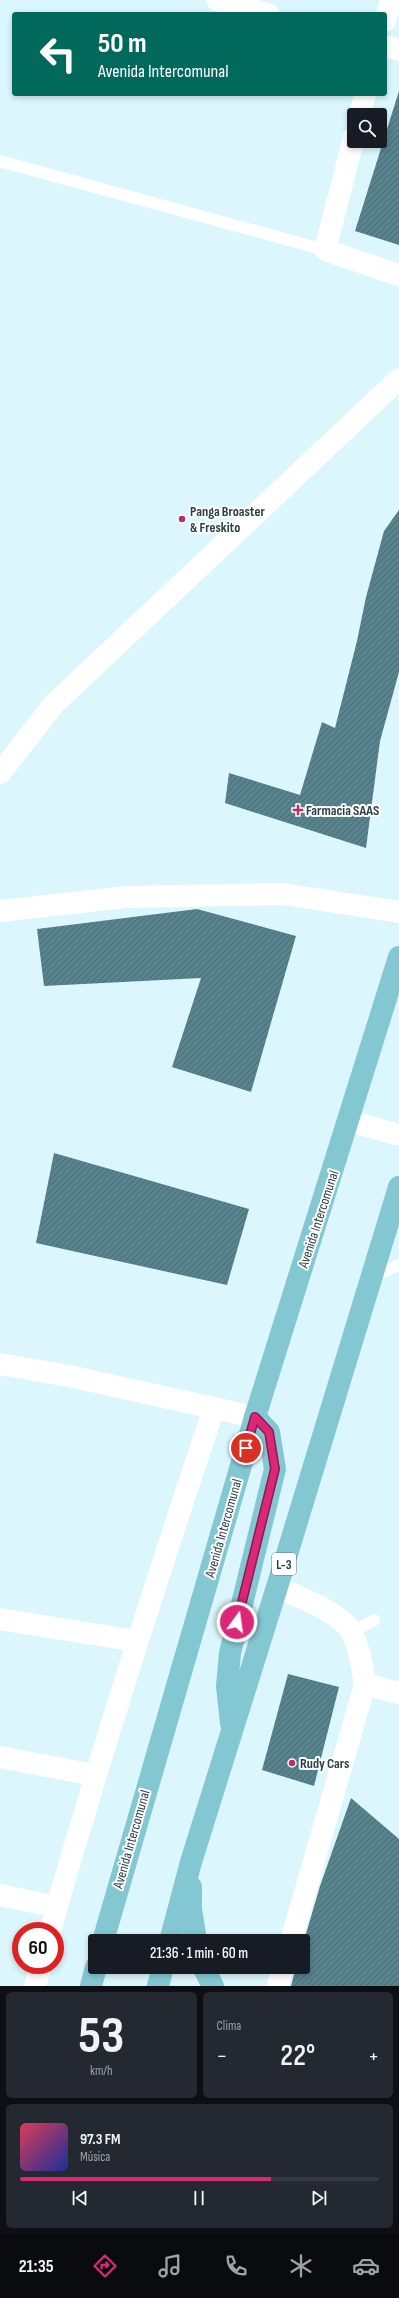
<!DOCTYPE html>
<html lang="es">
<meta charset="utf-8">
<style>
:root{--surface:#171b24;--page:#242831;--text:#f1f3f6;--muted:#9ea1a6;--line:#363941;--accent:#db2777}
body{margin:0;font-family:"Sofia Sans Condensed",sans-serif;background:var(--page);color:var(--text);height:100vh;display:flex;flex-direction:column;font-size:15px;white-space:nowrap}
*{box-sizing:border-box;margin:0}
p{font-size:13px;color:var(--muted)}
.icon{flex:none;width:22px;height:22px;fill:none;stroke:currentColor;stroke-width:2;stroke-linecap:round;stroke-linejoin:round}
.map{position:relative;height:1986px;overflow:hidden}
.drawer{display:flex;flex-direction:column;gap:6px;padding:6px;background:#0d0f14;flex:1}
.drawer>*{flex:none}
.guide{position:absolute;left:12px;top:12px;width:375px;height:84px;border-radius:4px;box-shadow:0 2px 6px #0003;background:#00695c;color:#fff;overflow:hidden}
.fabs{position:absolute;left:347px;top:108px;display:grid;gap:8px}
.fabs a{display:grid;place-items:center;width:40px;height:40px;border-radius:4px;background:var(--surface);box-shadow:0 2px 6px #0003;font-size:20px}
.speed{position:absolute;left:12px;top:1922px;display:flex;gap:8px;font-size:20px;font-weight:700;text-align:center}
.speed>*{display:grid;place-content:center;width:52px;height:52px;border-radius:50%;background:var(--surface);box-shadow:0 2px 6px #0003;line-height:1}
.speed .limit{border:6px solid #d22;background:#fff;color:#111}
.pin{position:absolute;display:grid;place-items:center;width:34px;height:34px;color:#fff;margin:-17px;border:2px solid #fff;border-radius:50%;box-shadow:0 1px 4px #0007}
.me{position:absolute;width:44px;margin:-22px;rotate:14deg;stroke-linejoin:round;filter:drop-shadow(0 0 3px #0008)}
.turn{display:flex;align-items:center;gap:14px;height:84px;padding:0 20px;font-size:18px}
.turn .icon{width:52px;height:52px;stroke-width:2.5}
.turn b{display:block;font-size:28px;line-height:34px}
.big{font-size:30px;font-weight:600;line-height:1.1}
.drawer .widget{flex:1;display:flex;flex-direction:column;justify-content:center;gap:6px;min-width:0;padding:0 14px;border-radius:6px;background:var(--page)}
.drawer .dial{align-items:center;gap:0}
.dial b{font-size:52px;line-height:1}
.song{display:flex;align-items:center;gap:12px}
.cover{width:48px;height:48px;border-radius:6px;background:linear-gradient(135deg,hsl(350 70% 55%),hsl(230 70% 35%))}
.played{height:4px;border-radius:2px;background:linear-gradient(90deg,var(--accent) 70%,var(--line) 70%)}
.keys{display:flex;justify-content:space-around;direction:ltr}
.heat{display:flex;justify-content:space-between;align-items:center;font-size:22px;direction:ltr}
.drawer .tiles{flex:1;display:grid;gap:6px;grid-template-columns:1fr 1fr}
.widget:last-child{grid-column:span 2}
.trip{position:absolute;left:88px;top:1934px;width:222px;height:40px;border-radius:4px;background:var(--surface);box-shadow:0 2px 6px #0003;font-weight:600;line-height:40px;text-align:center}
.tabs{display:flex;height:64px;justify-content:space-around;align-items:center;background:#090b0e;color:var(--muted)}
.tabs .icon{width:28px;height:28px}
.tabs .current{color:var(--accent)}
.tabs b{font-size:18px;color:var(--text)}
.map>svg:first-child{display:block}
.building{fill:url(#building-hatch)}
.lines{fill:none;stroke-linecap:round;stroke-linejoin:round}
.lane{stroke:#fff;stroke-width:12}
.street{stroke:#fff;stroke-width:22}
.primary{stroke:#83c7d3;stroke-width:22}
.route-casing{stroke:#8e194d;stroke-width:10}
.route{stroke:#db2777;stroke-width:7}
.poi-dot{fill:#b92e65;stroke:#fefefe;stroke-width:1.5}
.labels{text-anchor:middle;stroke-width:4;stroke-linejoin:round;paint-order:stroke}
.shield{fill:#fefefe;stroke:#6b787b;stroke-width:1}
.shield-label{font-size:13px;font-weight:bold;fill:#2c3f43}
.poi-label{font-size:14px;font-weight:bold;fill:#2c3f43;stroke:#fefefe;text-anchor:start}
.street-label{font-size:14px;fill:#2c3f43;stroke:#fefefe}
</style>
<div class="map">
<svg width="399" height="1986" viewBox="0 0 399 1986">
<defs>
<pattern id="building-hatch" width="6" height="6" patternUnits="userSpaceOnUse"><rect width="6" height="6" fill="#58838c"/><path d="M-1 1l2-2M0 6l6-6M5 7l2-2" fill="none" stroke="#496d74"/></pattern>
</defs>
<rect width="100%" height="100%" fill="#dbf6fc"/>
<g class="building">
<path d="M399,91v154l-44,-14z"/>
<path d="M399,510v162l-19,69 -14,107 -141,-45 4,-30 71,22 22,-73 13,6 22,-87 9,-44 18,-66z"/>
<path d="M197,909l99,27 -45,156 -79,-25 29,-89 -157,8 -7,-57z"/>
<path d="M54,1153l195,56 -22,76 -191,-42z"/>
<path d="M288,1674l51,13 -25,99 -52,-16z"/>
<path d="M351,1798l48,41v147h-108l5,-19h7v-23l17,-58z"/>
</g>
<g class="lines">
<g class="lane">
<path d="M0,161l325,89"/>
<path d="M371,1277l28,-12"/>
<path d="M352,1632l22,-12"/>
</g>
<g class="street">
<path d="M217,0l51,14"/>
<path d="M385,21l6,-21"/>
<path d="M385,46l14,4"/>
<path d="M360,115l5,-21"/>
<path d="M354,137l-29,113 74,25"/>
<path d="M0,773l54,-69 345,-325"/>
<path d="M0,911l126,-14 157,-3 116,18"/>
<path d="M349,1121l50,14"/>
<path d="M0,1364l69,12 186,41"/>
<path d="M277,1587c21,10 64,25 75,46 8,16 10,34 13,51l34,9"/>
<path d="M0,1619l136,22"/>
<path d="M0,1757l95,18"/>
<path d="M0,1895l57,12"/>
<path d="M50,1931c50,-176 106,-350 164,-523"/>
<path d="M291,1941l74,-257"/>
<path d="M35,1986l6,-21"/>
<path d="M278,1986l5,-19"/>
</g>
<g class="primary">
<path d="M231,1723l-4,-37 3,-33 45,-184 -6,-37 -14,-15"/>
<path d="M191,1887v22l5,32"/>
<path d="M103,1941l152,-524 144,-460"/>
<path d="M170,1941l21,-79 86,-275 122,-400"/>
<path d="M203,1967l10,19"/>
<path d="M91,1986l5,-19"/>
<path d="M158,1986l5,-19"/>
</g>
</g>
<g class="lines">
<defs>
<path id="route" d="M237,1622l38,-153 -6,-37 -14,-15 -9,31"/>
</defs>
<use href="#route" class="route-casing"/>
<use href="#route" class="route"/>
</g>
<g class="poi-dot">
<circle cx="182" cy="519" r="4"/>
<path d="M296 804h4v4h4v4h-4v4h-4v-4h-4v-4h4z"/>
<circle cx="292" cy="1763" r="4"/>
</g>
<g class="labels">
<rect class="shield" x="272" y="1553" width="24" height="22" rx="3"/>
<g class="shield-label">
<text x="284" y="1569">L-3</text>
</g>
<g class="poi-label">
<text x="190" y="516">Panga Broaster<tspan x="190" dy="16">&amp; Freskito</tspan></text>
<text x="306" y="815">Farmacia SAAS</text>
<text x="300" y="1768">Rudy Cars</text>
</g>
<g class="street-label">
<text transform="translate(318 1219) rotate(-72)" y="5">Avenida Intercomunal</text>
<text transform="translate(223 1528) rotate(-74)" y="5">Avenida Intercomunal</text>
<text transform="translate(131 1839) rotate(-74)" y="5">Avenida Intercomunal</text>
</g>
</g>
</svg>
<div class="fabs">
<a><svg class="icon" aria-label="search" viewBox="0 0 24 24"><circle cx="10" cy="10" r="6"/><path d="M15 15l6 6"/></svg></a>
</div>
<div class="speed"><div class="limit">60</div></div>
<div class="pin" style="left:246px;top:1448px;background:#d93025"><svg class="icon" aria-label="arrive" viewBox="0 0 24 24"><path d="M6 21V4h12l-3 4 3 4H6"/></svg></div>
<svg class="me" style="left:237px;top:1622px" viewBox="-20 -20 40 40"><circle r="17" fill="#db2777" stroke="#fff" stroke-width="3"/><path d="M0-11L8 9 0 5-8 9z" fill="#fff"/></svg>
<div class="trip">21:36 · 1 min · 60 m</div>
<div class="guide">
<div class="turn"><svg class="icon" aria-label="left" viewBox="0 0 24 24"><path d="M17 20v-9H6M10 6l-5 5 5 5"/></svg><div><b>50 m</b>Avenida Intercomunal</div></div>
</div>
</div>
<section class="drawer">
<div class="tiles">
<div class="widget dial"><b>53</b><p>km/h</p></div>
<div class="widget"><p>Clima</p>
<div class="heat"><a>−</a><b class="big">22°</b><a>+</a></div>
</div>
<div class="widget">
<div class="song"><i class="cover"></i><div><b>97.3 FM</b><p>Música</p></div></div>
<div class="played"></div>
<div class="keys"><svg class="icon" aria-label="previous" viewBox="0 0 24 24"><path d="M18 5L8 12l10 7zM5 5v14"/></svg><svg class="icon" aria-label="pause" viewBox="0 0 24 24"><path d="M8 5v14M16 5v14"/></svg><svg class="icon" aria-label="next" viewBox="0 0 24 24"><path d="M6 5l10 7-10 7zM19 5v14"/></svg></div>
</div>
</div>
</section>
<nav class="tabs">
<b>21:35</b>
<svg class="icon current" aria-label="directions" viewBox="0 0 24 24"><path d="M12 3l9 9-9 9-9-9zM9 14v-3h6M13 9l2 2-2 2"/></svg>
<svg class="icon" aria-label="music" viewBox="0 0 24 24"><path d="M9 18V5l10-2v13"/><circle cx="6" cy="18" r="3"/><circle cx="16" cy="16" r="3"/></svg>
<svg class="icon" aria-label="phone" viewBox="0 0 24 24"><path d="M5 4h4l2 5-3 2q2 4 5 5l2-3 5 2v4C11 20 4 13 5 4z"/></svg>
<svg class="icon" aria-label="climate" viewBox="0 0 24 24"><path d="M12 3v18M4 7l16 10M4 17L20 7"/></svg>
<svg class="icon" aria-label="car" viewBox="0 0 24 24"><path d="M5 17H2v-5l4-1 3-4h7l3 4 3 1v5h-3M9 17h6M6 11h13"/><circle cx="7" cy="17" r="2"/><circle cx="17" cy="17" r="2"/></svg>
</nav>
